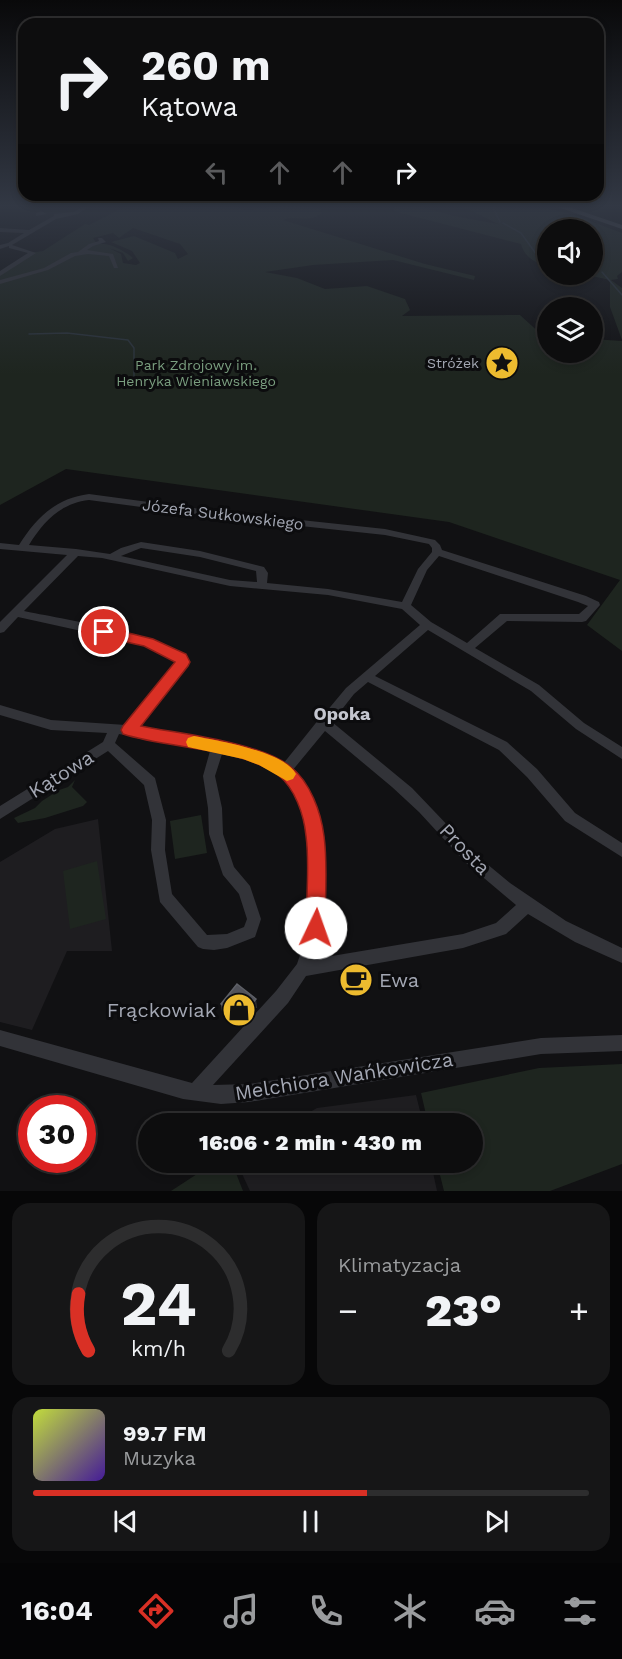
<!DOCTYPE html>
<html lang="pl">
<meta charset="utf-8">
<style>
:root{--surface:#0d0d0e;--page:#161617;--text:#f1f3f6;--muted:#9a9c9e;--line:#2d2d2e;--accent:#d93025}
body{margin:0;font-family:"Work Sans",sans-serif;background:var(--page);color:var(--text);height:100vh;display:flex;flex-direction:column;font-size:22px;white-space:nowrap}
*{box-sizing:border-box;margin:0}
p{font-size:20px;color:var(--muted)}
.icon{flex:none;width:33px;height:33px;fill:none;stroke:currentColor;stroke-width:2;stroke-linecap:round;stroke-linejoin:round}
.map{position:relative;height:1191px;overflow:hidden}
.details{display:flex;flex-direction:column;gap:12px;padding:12px;background:#070708;flex:1}
.details>*{flex:none}
.banner{position:absolute;left:18px;top:18px;width:586px;height:183px;border-radius:18px;box-shadow:0 3px 9px #0003,0 0 0 2px var(--line);background:#0d0d0e;color:var(--text);overflow:hidden}
.tools{position:absolute;left:537px;top:219px;display:grid;gap:12px}
.tools a{display:grid;place-items:center;width:66px;height:66px;border-radius:50%;background:var(--surface);box-shadow:0 3px 9px #0003,0 0 0 2px var(--line);font-size:30px}
.speed{position:absolute;left:18px;top:1095px;display:flex;gap:12px;font-size:30px;font-weight:700;text-align:center}
.speed>*{display:grid;place-content:center;width:78px;height:78px;border-radius:50%;background:var(--surface);box-shadow:0 3px 9px #0003,0 0 0 2px var(--line);line-height:1}
.speed .limit{border:9px solid #d22;background:#fff;color:#111}
.pin{position:absolute;display:grid;place-items:center;width:51px;height:51px;color:#fff;margin:-26px;border:3px solid #fff;border-radius:50%;box-shadow:0 2px 6px #0007}
.me{position:absolute;width:66px;margin:-33px;rotate:3deg;stroke-linejoin:round;filter:drop-shadow(0 0 4px #0008)}
.turn{display:flex;align-items:center;gap:21px;height:126px;padding:0 24px;font-size:27px}
.turn .icon{width:78px;height:78px;stroke-width:2.5}
.turn b{display:block;font-size:42px;line-height:51px}
.lanes{display:flex;align-items:center;height:57px;padding:0 24px;background:#0003;justify-content:center;gap:30px;direction:ltr}
.lanes .off{opacity:.35}
.big{font-size:45px;font-weight:800;line-height:1.1}
.details .tile{flex:1;display:flex;flex-direction:column;justify-content:center;gap:9px;min-width:0;padding:0 21px;border-radius:18px;background:var(--page)}
.details .dial{align-items:center;gap:0}
.dial svg{height:156px;overflow:visible;fill:none;stroke:var(--line);stroke-width:7;stroke-linecap:round;text-anchor:middle}
.dial text{fill:var(--text);stroke:none}
.song{display:flex;align-items:center;gap:18px}
.cover{width:72px;height:72px;border-radius:9px;background:linear-gradient(135deg,hsl(70 70% 55%),hsl(260 70% 35%))}
.played{height:6px;border-radius:3px;background:linear-gradient(90deg,var(--accent) 60%,var(--line) 60%)}
.keys{display:flex;justify-content:space-around;direction:ltr}
.heat{display:flex;justify-content:space-between;align-items:center;font-size:33px;direction:ltr}
.details .tiles{flex:1;display:grid;gap:12px;grid-template-columns:1fr 1fr}
.tile:last-child{grid-column:span 2}
.trip{position:absolute;left:138px;top:1113px;width:345px;height:60px;border-radius:30px;background:var(--surface);box-shadow:0 3px 9px #0003,0 0 0 2px var(--line);font-weight:800;line-height:60px;text-align:center}
.tab-bar{display:flex;height:96px;justify-content:space-around;align-items:center;background:#050506;color:var(--muted)}
.tab-bar .icon{width:42px;height:42px}
.tab-bar .current{color:var(--accent)}
.tab-bar b{font-size:27px;color:var(--text)}
.map>svg:first-child{display:block}
.built{fill:#1e1d20}
.green{fill:#1e251f;fill-rule:evenodd}
.lines{fill:none;stroke-linecap:round;stroke-linejoin:round}
.stream{stroke:#2b333b;stroke-width:1.5}
.minor{fill:#323338;fill-rule:evenodd}
.major{fill:#4e5057;fill-rule:evenodd}
.wall{fill:#47484e}
.shaded-wall{fill:#2d2e32}
.building{fill:#515259;stroke:#5e6067;stroke-width:1.5}
.route{fill:#d93025;stroke:#8d1f18;stroke-width:1.5}
.slow{fill:#f59e0b}
.labels{text-anchor:middle;stroke-width:6;stroke-linejoin:round;paint-order:stroke}
.far-poi-label{font-size:14px;fill:#a3a7b3;stroke:#0c0c0e;text-anchor:end}
.far-park-label{font-size:14px;fill:#7a9e7f;stroke:#0c0c0e}
.street-label{font-size:16px;fill:#a3a7b3;stroke:#0c0c0e}
.neighbourhood-label{font-size:18px;font-weight:bold;fill:#c4c6cf;stroke:#0c0c0e}
.near-street-label{font-size:20px;fill:#a3a7b3;stroke:#0c0c0e}
.near-poi-label{font-size:20px;fill:#a3a7b3;stroke:#0c0c0e;text-anchor:start}
</style>
<div class="map">
<svg width="622" height="1191" viewBox="0 0 622 1191">
<rect width="100%" height="100%" fill="#111113"/>
<g class="built">
<path d="M98,819l14,132h-45l-35,79 -32,-8v-160l55,-33z"/>
<path d="M416,1095l7,28h-132l26,-15z"/>
<path d="M237,1163h194l6,28h-187z"/>
</g>
<g class="green">
<path d="M124,207h112c12,5 17,2 29,1 18,-3 42,-3 59,2l-6,1 4,2c-15,11 -24,2 -39,7l142,44 50,12 -1,4 -81,-20 -80,5 -48,7 32,6 28,11 42,-3 38,13 5,11 -8,6 118,-1 22,20 5,1 1,16h44l1,-13 29,2v310l-35,-26 33,-45 -171,-58 -383,-53 -66,36v-233l29,-19 14,-2 42,-27 4,1zM133,228l47,16 8,10 -10,5 -3,-6 -41,-17 -23,6 21,9 8,12 -4,2 -13,-2 -2,-9 -12,-6 14,5 5,8 5,-3c-8,-7 -24,-16 -36,-14l-4,-6 20,-5 6,5z"/>
<path d="M395,207h27l32,9 44,8 -34,-17 87,2 26,7 45,17v39l-5,4 1,3 -7,1 11,8v52l-12,-33v-27l-23,-5 5,-1v-44h-44l-1,35c-12,-1 -23,-9 -26,-21l-124,-32 -4,-2z"/>
<path d="M75,780l-3,7 15,15 -4,4 -38,12 -27,5 -4,-5 21,-10 7,-7 17,-11 9,-3z"/>
<path d="M201,815l6,38 -32,6 -5,-38z"/>
<path d="M97,861l9,58 -36,10 -7,-58z"/>
<path d="M622,1064v100l-72,27h-106l-7,-28 35,-1v-38l-44,-1 -7,-30 118,-25z"/>
<path d="M214,1163h18l11,28h-72z"/>
</g>
<g class="lines">
<g class="stream">
<path d="M493,207l7,15"/>
<path d="M503,223l18,10 18,25 9,5"/>
<path d="M592,269l7,1"/>
<path d="M602,272l20,23"/>
<path d="M29,334l38,-1 61,7 6,8v30"/>
</g>
<g class="minor">
<path d="M82,207h6l-10,7 -22,5 -44,26 24,8 -36,23v-5l28,-18 -19,-5v-2l-9,3v-4l8,-2 16,-10 -24,-1v-4l29,2 25,-14v-2l20,-2z"/>
<path d="M41,211l6,3 -11,2v-3z"/>
<path d="M98,238h4l4,4 -13,4 -6,4 26,4 5,14h-4l-5,-12 -21,-2 -13,2 -27,14 -48,14v-4l44,-12 27,-15 7,-1 11,-8 10,-3z"/>
<path d="M89,494l119,16 177,19 50,11 5,5 2,5 144,46 13,6 1,3 -14,16 -4,1 -75,-1 -32,27 64,37 45,38 38,24v12l-46,-30 -45,-38 -103,-61 -53,46 132,66 30,27 38,44 47,30v14l-57,-36 -38,-44 -28,-27 -131,-68 -14,12 -22,28 80,66 63,66 35,29 56,38 56,27v15l-47,-21 -47,-28 -22,20 -43,14 -157,28 -18,27 -75,82 36,-1 292,-46 81,-3v16l-81,3 -292,48 -28,2 -38,-5 -183,-53v-16l192,53 84,-92 21,-27 12,-36 -1,-92 -7,-32 -21,-29 -19,-11 -39,-10 -7,22 7,32 1,26 11,33 16,19 11,33 -6,18 -28,11 -13,2 -11,-1 -5,-2 -38,-45 -9,-52 1,-30 -8,-35 -36,-34 -108,68v-13l103,-64 4,-9 -56,-3 -51,-15v-10l51,15 75,5 51,-64 -32,-16 -127,-28 -14,15 -4,1v-11l67,-67 -67,-6v-6l19,2c17,-27 37,-47 70,-51zM89,500l119,16 177,19 44,9 3,4v4l-14,17 -16,33 -74,-13 -61,-6 1,-10 -4,-6 -64,-16 -59,-9 -20,6 -11,6 -34,-5 -47,-4c14,-23 32,-42 60,-45zM141,548l59,9 56,14 1,11 -27,-2 -109,-24zM78,556l24,2 128,28 98,9 74,14 18,16 -74,63 -25,30 -2,1 -36,45c-41,-23 -98,-28 -145,-37l51,-65c-13,-26 -133,-44 -165,-51zM439,556l139,46 10,4 -9,8h-79l-33,29 -36,-21 -20,-17 16,-35zM325,731l67,56 27,25 46,50 51,43 -20,18 -33,11 -149,25 9,-31 -1,-92 -8,-34 -22,-31zM119,734l91,17 -7,25 5,32 1,26 14,41 16,19 8,25 -3,8 -17,7 -20,1 -35,-41 -7,-44 1,-30 -10,-38 -1,-4 -40,-35z"/>
</g>
<path class="major" d="M558,207h11l53,18v4z"/>
</g>
<g class="wall">
<path d="M348,972l20,4 -1,9 -4,2 -13,-3 -3,-3z"/>
<path d="M221,1004l36,3 -17,20 -18,-15z"/>
</g>
<g class="shaded-wall">
<path d="M367,979v6l-4,2v-6z"/>
<path d="M256,999l1,8 -17,20 -1,-8z"/>
</g>
<g class="building">
<path d="M355,965l4,3 3,-2 6,10 -1,3 -4,2 -13,-3 -3,-3 1,-3 3,-2 1,-3z"/>
<path d="M237,984l19,15 -17,20 -18,-15z"/>
</g>
<linearGradient id="sky" x2="0" y2="1"><stop stop-color="#09090a"/><stop offset="0.55" stop-color="#323844"/><stop offset="1" stop-color="#323844" stop-opacity="0"/></linearGradient>
<rect width="622" height="374" fill="url(#sky)"/>
<path class="route" d="M104,627l49,12 33,15 4,8 -2,4 -47,60c39,8 120,16 150,41 19,15 30,45 33,69 4,29 1,62 1,92l-2,6 -7,3 -7,-3 -3,-6c0,-30 4,-62 0,-92 -2,-21 -11,-48 -28,-61 -38,-28 -110,-26 -155,-41l-2,-4 2,-4 52,-64 -31,-16 -45,-10 -2,-4z"/>
<path class="slow" d="M194,736c24,5 90,15 102,38l-3,5 -6,2 -28,-16 -16,-6 -55,-12 -2,-5 2,-4z"/>
<defs>
<symbol id="sight-disc" viewBox="-11 -11 22 22"><circle r="9.5" fill="#edbb2f" stroke="#0c0c0e"/><path d="M0-6L1.8-2.2L6-1.7L2.9 1.2L3.7 5.4L0 3.3L-3.7 5.4L-2.9 1.2L-6-1.7L-1.8-2.2Z" fill="#111"/></symbol>
<symbol id="cafe-disc" viewBox="-11 -11 22 22"><circle r="9.5" fill="#edbb2f" stroke="#0c0c0e"/><path d="M-5.5-4.5H6V0H3Q3 3.5 0 3.5H-2.5Q-5.5 3.5-5.5 0ZM3-3.2v2h1.7v-2ZM-6 4.5H4V6H-6Z" fill="#111"/></symbol>
<symbol id="shop-disc" viewBox="-11 -11 22 22"><circle r="9.5" fill="#edbb2f" stroke="#0c0c0e"/><path d="M-5-2.5h2.3a2.7 3.5 0 0 1 5.4 0H5L5.5 6h-11ZM-1.5-2.5h3a1.5 2.3 0 0 0-3 0Z" fill="#111"/></symbol>
</defs>
<g fill-rule="evenodd">
<use href="#sight-disc" x="483" y="344" width="38" height="38"/>
<use href="#cafe-disc" x="337" y="961" width="38" height="38"/>
<use href="#shop-disc" x="220" y="991" width="38" height="38"/>
</g>
<g class="labels">
<g class="far-poi-label">
<text x="479" y="368">Stróżek</text>
</g>
<g class="far-park-label">
<text x="196" y="370">Park Zdrojowy im.<tspan x="196" dy="16">Henryka Wieniawskiego</tspan></text>
</g>
<g class="street-label">
<text transform="translate(223 514) rotate(7)" y="6">Józefa Sułkowskiego</text>
</g>
<g class="neighbourhood-label">
<text x="342" y="720">Opoka</text>
</g>
<g class="near-street-label">
<text transform="translate(61 774) rotate(-32)" y="7">Kątowa</text>
<text transform="translate(465 849) rotate(46)" y="7">Prosta</text>
<text transform="translate(344 1076) rotate(-9)" y="7">Melchiora Wańkowicza</text>
</g>
<g class="near-poi-label">
<text x="379" y="987">Ewa</text>
<text x="216" y="1017" text-anchor="end">Frąckowiak</text>
</g>
</g>
</svg>
<div class="tools">
<a><svg class="icon" aria-label="sound" viewBox="0 0 24 24"><path d="M4 9h4l5-4v14l-5-4H4zM17 9q2 3 0 6"/></svg></a>
<a><svg class="icon" aria-label="layers" viewBox="0 0 24 24"><path d="M12 4l9 5-9 5-9-5zM3 14l9 5 9-5"/></svg></a>
</div>
<div class="speed"><div class="limit">30</div></div>
<div class="pin" style="left:104px;top:632px;background:#d93025"><svg class="icon" aria-label="arrive" viewBox="0 0 24 24"><path d="M6 21V4h12l-3 4 3 4H6"/></svg></div>
<svg class="me" style="left:316px;top:928px" viewBox="-20 -20 40 40"><circle r="19" fill="#fff"/><path d="M0-13L10 11 0 6-10 11z" fill="#d93025"/></svg>
<div class="trip">16:06 · 2 min · 430 m</div>
<div class="banner">
<div class="turn"><svg class="icon" aria-label="right" viewBox="0 0 24 24"><path d="M7 20v-9h11M14 6l5 5-5 5"/></svg><div><b>260 m</b>Kątowa</div></div>
<div class="lanes"><svg class="icon off" aria-label="left" viewBox="0 0 24 24"><path d="M17 20v-9H6M10 6l-5 5 5 5"/></svg><svg class="icon off" aria-label="ahead" viewBox="0 0 24 24"><path d="M12 20V5M6 11l6-6 6 6"/></svg><svg class="icon off" aria-label="ahead" viewBox="0 0 24 24"><path d="M12 20V5M6 11l6-6 6 6"/></svg><svg class="icon" aria-label="right" viewBox="0 0 24 24"><path d="M7 20v-9h11M14 6l5 5-5 5"/></svg></div>
</div>
</div>
<section class="details">
<div class="tiles">
<div class="tile dial"><svg viewBox="0 0 100 80">
<path d="M14 69A42 42 0 1 1 86 69"/>
<path d="M14 69A42 42 0 0 1 9 40" stroke="#d93025"/>
<text x="50" y="56" font-size="32" font-weight="700">24</text>
<text x="50" y="72" font-size="11">km/h</text>
</svg></div>
<div class="tile"><p>Klimatyzacja</p>
<div class="heat"><a>−</a><b class="big">23°</b><a>+</a></div>
</div>
<div class="tile">
<div class="song"><i class="cover"></i><div><b>99.7 FM</b><p>Muzyka</p></div></div>
<div class="played"></div>
<div class="keys"><svg class="icon" aria-label="previous" viewBox="0 0 24 24"><path d="M18 5L8 12l10 7zM5 5v14"/></svg><svg class="icon" aria-label="pause" viewBox="0 0 24 24"><path d="M8 5v14M16 5v14"/></svg><svg class="icon" aria-label="next" viewBox="0 0 24 24"><path d="M6 5l10 7-10 7zM19 5v14"/></svg></div>
</div>
</div>
</section>
<nav class="tab-bar">
<b>16:04</b>
<svg class="icon current" aria-label="directions" viewBox="0 0 24 24"><path d="M12 3l9 9-9 9-9-9zM9 14v-3h6M13 9l2 2-2 2"/></svg>
<svg class="icon" aria-label="music" viewBox="0 0 24 24"><path d="M9 18V5l10-2v13"/><circle cx="6" cy="18" r="3"/><circle cx="16" cy="16" r="3"/></svg>
<svg class="icon" aria-label="phone" viewBox="0 0 24 24"><path d="M5 4h4l2 5-3 2q2 4 5 5l2-3 5 2v4C11 20 4 13 5 4z"/></svg>
<svg class="icon" aria-label="climate" viewBox="0 0 24 24"><path d="M12 3v18M4 7l16 10M4 17L20 7"/></svg>
<svg class="icon" aria-label="car" viewBox="0 0 24 24"><path d="M5 17H2v-5l4-1 3-4h7l3 4 3 1v5h-3M9 17h6M6 11h13"/><circle cx="7" cy="17" r="2"/><circle cx="17" cy="17" r="2"/></svg>
<svg class="icon" aria-label="filters" viewBox="0 0 24 24"><path d="M4 7h16M4 17h16"/><circle cx="9" cy="7" r="2"/><circle cx="15" cy="17" r="2"/></svg>
</nav>
